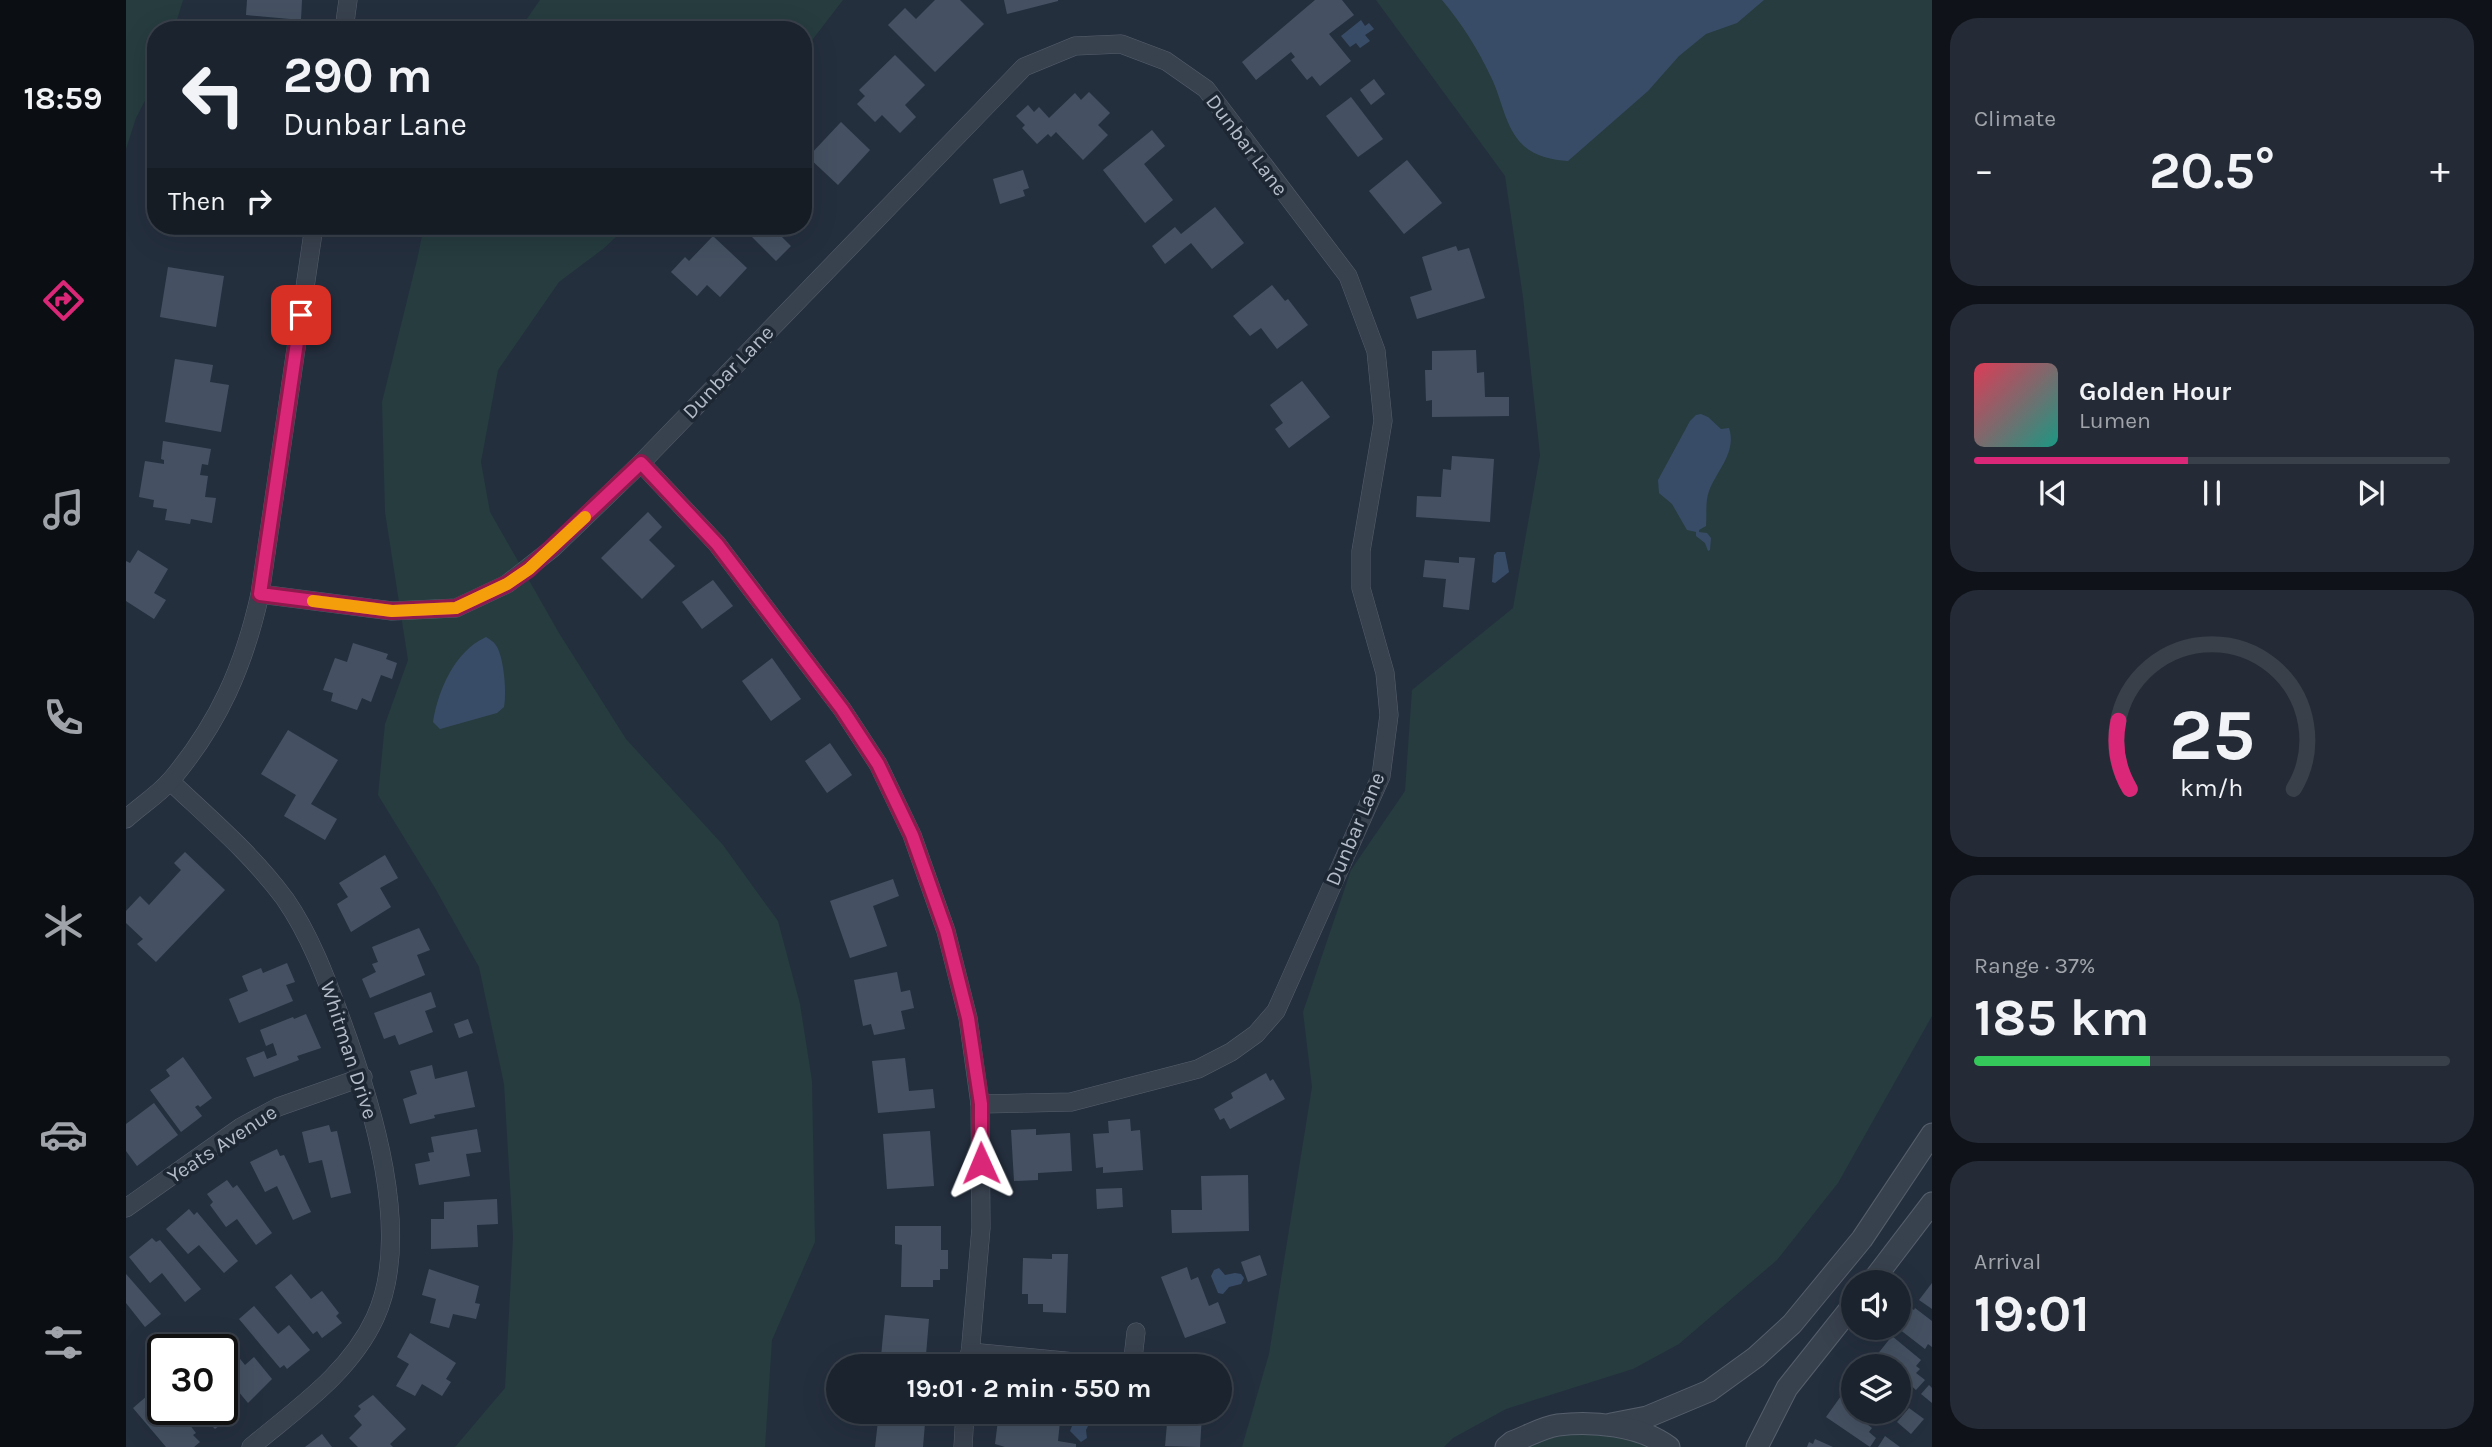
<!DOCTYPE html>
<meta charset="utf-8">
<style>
:root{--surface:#1b232e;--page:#242b36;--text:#f1f3f6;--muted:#a0a4aa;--line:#39404a;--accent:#db2777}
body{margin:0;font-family:Karla,sans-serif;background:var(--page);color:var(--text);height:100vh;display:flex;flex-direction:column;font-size:26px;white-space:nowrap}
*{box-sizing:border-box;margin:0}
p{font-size:23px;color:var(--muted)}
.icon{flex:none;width:38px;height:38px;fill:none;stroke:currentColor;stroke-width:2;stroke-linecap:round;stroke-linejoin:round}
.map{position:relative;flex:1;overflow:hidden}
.drawer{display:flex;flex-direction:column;gap:18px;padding:18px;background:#0f1319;width:560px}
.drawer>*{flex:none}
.hud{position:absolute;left:21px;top:21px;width:665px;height:214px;border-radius:28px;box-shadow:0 7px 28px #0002,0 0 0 2px var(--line);background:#1b232e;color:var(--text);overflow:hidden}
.fabs{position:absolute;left:1715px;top:1270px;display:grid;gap:14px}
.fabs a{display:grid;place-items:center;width:70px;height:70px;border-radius:50%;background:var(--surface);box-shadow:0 7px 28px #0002,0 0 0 2px var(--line);font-size:35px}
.speed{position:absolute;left:21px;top:1334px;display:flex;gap:14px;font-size:35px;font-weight:700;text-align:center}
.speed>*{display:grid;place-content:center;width:91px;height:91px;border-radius:50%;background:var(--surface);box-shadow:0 7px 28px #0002,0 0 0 2px var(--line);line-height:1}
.speed .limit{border:4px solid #111;border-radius:10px;background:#fff;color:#111}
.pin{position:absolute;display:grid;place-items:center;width:60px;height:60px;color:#fff;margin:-30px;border-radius:14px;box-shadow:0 4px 10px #0006}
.me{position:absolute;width:77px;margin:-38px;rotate:359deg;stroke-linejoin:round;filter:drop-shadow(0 0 5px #0008)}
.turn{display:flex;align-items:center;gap:24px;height:147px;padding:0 21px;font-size:32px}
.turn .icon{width:91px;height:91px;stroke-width:2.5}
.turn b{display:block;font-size:49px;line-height:60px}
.then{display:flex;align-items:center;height:66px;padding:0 21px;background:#0003;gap:14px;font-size:26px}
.big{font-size:52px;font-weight:700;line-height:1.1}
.drawer .card{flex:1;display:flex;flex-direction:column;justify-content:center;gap:10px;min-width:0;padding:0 24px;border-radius:28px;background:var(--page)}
.drawer .dial{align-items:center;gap:0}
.dial svg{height:182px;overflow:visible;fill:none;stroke:var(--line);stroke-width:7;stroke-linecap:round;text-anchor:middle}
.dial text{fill:var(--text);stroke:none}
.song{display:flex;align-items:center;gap:21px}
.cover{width:84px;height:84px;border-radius:10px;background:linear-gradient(135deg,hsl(350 70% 55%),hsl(170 70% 35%))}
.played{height:7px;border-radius:4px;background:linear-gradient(90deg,var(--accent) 45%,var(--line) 45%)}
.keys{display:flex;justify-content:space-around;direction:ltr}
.heat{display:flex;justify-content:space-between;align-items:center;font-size:38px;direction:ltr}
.charge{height:10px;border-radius:5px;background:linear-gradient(90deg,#34c759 37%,var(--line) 0)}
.trip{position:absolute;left:700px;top:1354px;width:406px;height:70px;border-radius:35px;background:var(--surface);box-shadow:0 7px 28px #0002,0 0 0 2px var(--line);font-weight:700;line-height:70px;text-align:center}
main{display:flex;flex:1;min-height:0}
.menu{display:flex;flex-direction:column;width:126px;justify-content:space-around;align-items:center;background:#0b0e12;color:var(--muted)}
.menu .icon{width:49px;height:49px}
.menu .current{color:var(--accent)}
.menu b{font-size:32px;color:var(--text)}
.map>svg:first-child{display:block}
.green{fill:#263c3f}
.water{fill:#394c67}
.building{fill:#455162}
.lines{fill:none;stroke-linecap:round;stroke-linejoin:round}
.minor-casing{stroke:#565f6c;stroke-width:19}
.tertiary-casing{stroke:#565f6c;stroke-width:23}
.minor{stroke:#38414e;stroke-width:18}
.tertiary{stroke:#38414e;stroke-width:21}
.route-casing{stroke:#8e194d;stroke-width:18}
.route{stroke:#db2777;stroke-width:12}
.slow{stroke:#f59e0b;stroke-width:12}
.labels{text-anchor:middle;stroke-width:7;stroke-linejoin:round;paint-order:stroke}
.street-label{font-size:21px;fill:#b4bcc9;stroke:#1d2633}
</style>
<main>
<nav class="menu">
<b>18:59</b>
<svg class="icon current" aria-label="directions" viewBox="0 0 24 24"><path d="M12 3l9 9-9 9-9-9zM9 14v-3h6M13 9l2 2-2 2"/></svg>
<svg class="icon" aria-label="music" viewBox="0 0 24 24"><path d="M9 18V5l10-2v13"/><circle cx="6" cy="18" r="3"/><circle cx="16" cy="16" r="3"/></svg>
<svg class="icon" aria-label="phone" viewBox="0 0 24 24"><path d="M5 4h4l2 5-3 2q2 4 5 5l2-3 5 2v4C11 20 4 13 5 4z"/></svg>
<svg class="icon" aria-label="climate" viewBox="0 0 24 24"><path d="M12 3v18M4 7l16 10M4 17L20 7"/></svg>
<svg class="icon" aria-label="car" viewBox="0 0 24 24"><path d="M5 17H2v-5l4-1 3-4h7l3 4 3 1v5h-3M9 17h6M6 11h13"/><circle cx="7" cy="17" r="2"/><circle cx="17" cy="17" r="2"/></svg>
<svg class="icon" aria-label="filters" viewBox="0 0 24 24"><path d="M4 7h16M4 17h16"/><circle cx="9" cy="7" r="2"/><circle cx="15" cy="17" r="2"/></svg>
</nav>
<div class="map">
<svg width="1806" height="1447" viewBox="0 0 1806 1447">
<rect width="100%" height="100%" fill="#242f3e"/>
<g class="green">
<path d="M0,0h57l-9,30h-18v50l-20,38 -10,31z"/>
<path d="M414,0h303l-40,52v-22h-284z"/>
<path d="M1250,0h556v1016l-94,167 -61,77 -98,84 -46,25 -127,40 -53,29 -9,9h-202l27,-93 43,-267 -9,-75 48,-142 54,-79 7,-101 101,-82 27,-153 -17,-158 -18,-121z"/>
<path d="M298,226h204l-25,23 -44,33 -61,88 -17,92 9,50 69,121 67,106 97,106 55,76 22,83 12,77 3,161 -43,98 -7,107h-310l50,-59 8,-151 -9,-153 -25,-117 -44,-79 -57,-93 7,-71 23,-64 -23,-148 -3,-110 35,-142z"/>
<path d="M1463,1431l49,8 15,8h-125l12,-7z"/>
</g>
<g class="water">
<path d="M1316,0h322l-27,23 -31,11 -27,22 -31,35 -80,70c-16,-1 -34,-5 -45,-16 -18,-17 -21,-46 -32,-68 -13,-28 -29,-53 -49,-77z"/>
<path d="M1235,20l4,6 4,-3 5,6 -9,6 5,6 -10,7 -4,-5 -6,4 -9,-11z"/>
<path d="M1575,414l7,3 13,12 8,-1c8,24 -12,42 -20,63 -4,11 -2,23 -3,35l-7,4v2l8,1 4,5 -1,12 -2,1 -3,-8 -9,-7v-4l-9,-2 -15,-26 -13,-11 -1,-13 32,-59 6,-6z"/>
<path d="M1371,552h8l4,20 -14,11 -3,-1 2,-27z"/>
<path d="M360,637c3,2 7,4 9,7 9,10 12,50 9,63l-7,6 -57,16 -7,-7c5,-32 22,-71 53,-85z"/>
<path d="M1093,1268l6,7 10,-2 6,1 3,4 -3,6 -12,3 -6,7 -5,-1 -7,-17 3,-6z"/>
<path d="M956,1417l6,1 2,4 -4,8 1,8 -6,4 -11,-11 2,-5z"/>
</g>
<g class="building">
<path d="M121,0h55l-1,20 -55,-5z"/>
<path d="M809,0h25l24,24 -49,48 -47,-47 17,-17 11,11z"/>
<path d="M878,0h54v1l-51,13z"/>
<path d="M1189,0h27l12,15 -25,19 22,27 -31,25 -8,-10 -5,4 -16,-20 4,-3 -4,-5 -35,28 -14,-18z"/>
<path d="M769,55l30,30 -20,20 11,12 -16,16 -18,-18 -7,7 -18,-18 8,-8 -6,-6z"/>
<path d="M1248,79l11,15 -14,11 -11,-15z"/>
<path d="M963,92l21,21 -12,12 10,10 -25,25 -27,-28 -5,5 -3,-3 -11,10 -15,-16 3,-3 -9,-9 12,-11 6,7 5,-5 10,11 26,-25 6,7z"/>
<path d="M1225,97l32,42 -25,18 -32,-41z"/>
<path d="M715,122l29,28 -32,35 -30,-28z"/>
<path d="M1026,130l13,16 -21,18 29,36 -28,23 -42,-53z"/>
<path d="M1281,160l35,43 -38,31 -35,-43z"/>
<path d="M897,170l6,18 -6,2 2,6 -25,8 -7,-25z"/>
<path d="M1089,207l29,36 -32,26 -21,-26 -26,21 -13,-18 23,-19 6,7z"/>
<path d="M60,226h82l-2,11 -80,-9z"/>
<path d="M615,226h40l-5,5 15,15 -15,15z"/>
<path d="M587,236l34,32 -27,29 -13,-12 -10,11 -26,-24 14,-15 4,4z"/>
<path d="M1330,246l2,5 11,-3 16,50 -68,21 -7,-22 22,-7 -10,-33z"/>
<path d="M42,267l56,9 -8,51 -56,-10z"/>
<path d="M1146,285l13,16 3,-2 20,26 -31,24 -16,-21 -11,8 -17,-20z"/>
<path d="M1350,350l1,23 7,-1 1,25h24v19l-77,1v-17l-6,1 -1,-31h7v-19z"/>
<path d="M49,359l38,6 -3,17 19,3 -8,47 -56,-10z"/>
<path d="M1176,381l28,36 -41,31 -14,-19 8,-6 -13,-18z"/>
<path d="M37,441l48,8 -3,16 -6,-1 -2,11 8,1 -3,21 11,1 -4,25 -21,-4 -1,5 -25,-4 2,-11 -14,-2 1,-7 -15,-3 6,-36 19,3v-4l-3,-1z"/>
<path d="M1326,456l42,3 -4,63 -74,-5 1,-21 24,1 2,-28 8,1z"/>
<path d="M522,512l14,15 -13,13 26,26 -33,33 -41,-41z"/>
<path d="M12,550l30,19 -14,24 12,7 -12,19 -28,-18v-40l4,2z"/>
<path d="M1333,557l16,1 -6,52 -26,-3 3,-28 -23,-2 2,-17 34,3z"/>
<path d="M587,580l20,26 -31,23 -20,-27z"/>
<path d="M227,643l35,11 -2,5 11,4 -5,16 -11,-4 -10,27 -9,-4 -5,12 -26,-9 2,-8 -10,-3 12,-32 12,4z"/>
<path d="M646,658l29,41 -30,22 -29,-40z"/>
<path d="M162,730l50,30 -27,44 26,15 -12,21 -41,-24 12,-21 -35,-21z"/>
<path d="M704,743l22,32 -25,18 -22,-32z"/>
<path d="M59,852l40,38 -69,72 -19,-18 6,-5 -17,-16v-12l14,-15 9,9 32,-35 -7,-7z"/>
<path d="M259,855l13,23 -18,10 11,19 -40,25 -14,-28 11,-7 -9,-14z"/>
<path d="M767,879l6,17 -26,10 14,40 -37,12 -20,-57z"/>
<path d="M293,928l11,22 -13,5 8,20 -55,23 -8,-19 14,-7 -4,-8 6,-2 -6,-15z"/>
<path d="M161,963l8,19 -9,3 7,16 -54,22 -10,-24 19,-8 -6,-15 19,-8 2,5z"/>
<path d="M771,972l4,20 9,-2 4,18 -13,3 4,18 -31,6 -3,-11 -8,2 -9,-46z"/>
<path d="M305,992l5,15 -11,4 8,21 -34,13 -4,-10 -11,4 -10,-26z"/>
<path d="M180,1014l15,34 -24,8 2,4 -45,17 -8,-19 18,-7 3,8 10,-4 -4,-12 -7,3 -6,-16 33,-13 1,2z"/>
<path d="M342,1019l5,14 -14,5 -5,-14z"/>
<path d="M57,1057l29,41 -12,9 -2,-2 -3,2 7,9 -21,16 -31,-42 20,-14 -4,-6z"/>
<path d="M779,1058l4,33 24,-2 2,19 -57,5 -6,-52z"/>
<path d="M306,1065l3,14 32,-8 8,36 -41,8 1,3 -25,6 -7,-25 14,-5 -7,-23z"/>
<path d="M1140,1073l4,8 3,-2 12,20 -55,30 -6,-11 -4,2 -6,-11 19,-11 -2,-5z"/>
<path d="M28,1103l24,32 -41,31 -11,-15v-27z"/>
<path d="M1004,1119l1,12 9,-1 3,40 -40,3v-6l-7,1 -3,-34 16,-1 -1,-12z"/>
<path d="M203,1125l2,7 6,-1 14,62 -20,5 -9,-38 -13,3 -7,-31z"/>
<path d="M351,1129l4,23 -15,2 4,22 -51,9 -4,-21 15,-3 -2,-8 6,-1 -3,-15z"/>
<path d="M910,1129v6l34,-2 2,38 -34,2v7l-24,1 -3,-51z"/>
<path d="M804,1131l4,55 -47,3 -4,-55z"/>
<path d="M151,1149l3,7 4,-1 27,57 -18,8 -16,-34 -12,6 -15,-30z"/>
<path d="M1122,1175l1,56 -77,2 -1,-23h31l-1,-34z"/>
<path d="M101,1180l6,8 4,-3 35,48 -16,12 -19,-26 -11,8 -16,-22 3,-3 -6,-8z"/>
<path d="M996,1188l1,19 -26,2 -1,-20z"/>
<path d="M371,1199l1,25 -21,1 1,22 -47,2v-30h13v-17z"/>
<path d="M63,1209l5,6 3,-3 41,49 -14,12 -25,-28 -11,9 -22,-25z"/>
<path d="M769,1226h46v24h7v19h-8v11h-7v7h-32l1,-42 -7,-1z"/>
<path d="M26,1238l4,4 4,-2 41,49 -16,13 -23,-29 -12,10 -21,-26z"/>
<path d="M926,1254h16l-2,59 -23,-1v-8h-15v-10h-6l1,-36 29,1z"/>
<path d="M1134,1255l7,20 -19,7 -7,-20z"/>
<path d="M1061,1267l4,13 7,-3 11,29 9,-4 8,21 -41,15 -24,-61z"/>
<path d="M303,1269l50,17 -4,17 5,1 -4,15 -23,-5 -4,14 -19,-5 6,-24 -14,-4z"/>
<path d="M0,1274l35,40 -16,13 -19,-24z"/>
<path d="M165,1274l20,25 11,-8 17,22 -3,3 6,7 -20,15 -5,-7 -4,3 -38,-47z"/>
<path d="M1806,1283v26l-13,-9z"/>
<path d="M128,1306l24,28 11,-9 21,25 -23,19 -3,-4 -4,3 -41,-49z"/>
<path d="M1783,1307l5,3 1,-2 17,13v26l-4,-3 -3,5 -26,-20v-8z"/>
<path d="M759,1315l44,4 -4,48h-45z"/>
<path d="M284,1333l46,30 -10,16 5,3 -9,14 -20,-12 -7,12 -19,-10 13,-22 -12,-7z"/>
<path d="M94,1334l25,31 9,-8 18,22 -24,24 -26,-31v-23h-21z"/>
<path d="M1766,1336l29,24 -5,6 4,3 -4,4 9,7 -9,10 -17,-15v-8h-10l-13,-11z"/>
<path d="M1803,1385l3,3v15l-11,-9z"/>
<path d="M96,1390l16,20 -23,19 -4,-4 -3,2 -16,-18h30z"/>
<path d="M22,1395l20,25 11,-9 17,22 -3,2 7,7 -6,5h-28l-33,-39z"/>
<path d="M247,1395l33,34 -16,15 3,3h-35l-9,-9 13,-13 -8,-9 7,-7 -3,-3z"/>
<path d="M1715,1396l12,9v7h11l8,6 -5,6 5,4 -3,4 7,6 -6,9 -44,-30z"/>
<path d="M1783,1408l15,11 -13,15 -14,-12z"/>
<path d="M753,1412h47l-3,35h-48z"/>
<path d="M873,1412h62l-3,29 18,3v3h-71l-10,-3z"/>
<path d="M1042,1412h41v3h-7l-2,32 -35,-1z"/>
<path d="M196,1434l10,13h-27l4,-3z"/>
<path d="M1759,1436l15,11h-22z"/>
<path d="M1689,1439l18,8h-26l2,-5 4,2z"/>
</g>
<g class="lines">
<defs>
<g id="minor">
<path d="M218,30l4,-30"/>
<path d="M515,463l76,81 125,165 36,55 34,71 34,96 22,87 12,86 1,124 -12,139"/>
<path d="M134,594l132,17 64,-3 51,-24 46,-36 88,-85 383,-396 51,-21 46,-2 45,17 40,28 142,187 28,75 7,70 -22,130v37l24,85 4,42 -8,61 -105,235 -20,23 -25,18 -33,17 -127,33 -91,2"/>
<path d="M44,781c40,38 82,73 115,118 25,36 41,79 56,120 30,82 73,215 34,299 -26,56 -79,91 -124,129"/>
<path d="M0,819c14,-13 32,-24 45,-39 48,-57 73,-114 89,-186l54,-368"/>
<path d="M0,1208l115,-81 37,-20 85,-30"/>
<path d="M844,1352l157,15"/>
<path d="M1006,1367l4,-35"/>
<path d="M837,1447l2,-35"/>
</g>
<g id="tertiary">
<path d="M1745,1283l61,-80"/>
<path d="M1485,1424l36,-7 62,-26 47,-34 36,-33 70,-85 70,-105"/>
<path d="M1380,1447l6,-5c14,-5 31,-15 46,-17 35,-4 82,0 111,22"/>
<path d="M1631,1447l30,-59 66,-83"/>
</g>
</defs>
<use href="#minor" class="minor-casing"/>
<use href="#tertiary" class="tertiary-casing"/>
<use href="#minor" class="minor"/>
<use href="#tertiary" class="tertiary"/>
</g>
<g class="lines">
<defs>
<path id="route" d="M175,315l-41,279 132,17 64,-3 51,-24 22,-15 112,-106 76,81 125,165 36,55 34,71 34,96 22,87 13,86v59"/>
</defs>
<use href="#route" class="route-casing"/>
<use href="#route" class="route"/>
<path class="slow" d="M187,601l79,10 64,-3 51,-24 22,-15 56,-52"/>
</g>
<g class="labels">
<g class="street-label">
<text transform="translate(1121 145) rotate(53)" y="7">Dunbar Lane</text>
<text transform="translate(602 372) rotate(-46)" y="7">Dunbar Lane</text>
<text transform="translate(1229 829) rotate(-67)" y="7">Dunbar Lane</text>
<text transform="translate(223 1050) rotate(72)" y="7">Whitman Drive</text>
<text transform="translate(96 1144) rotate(-33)" y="7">Yeats Avenue</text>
</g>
</g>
</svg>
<div class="fabs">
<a><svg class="icon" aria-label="sound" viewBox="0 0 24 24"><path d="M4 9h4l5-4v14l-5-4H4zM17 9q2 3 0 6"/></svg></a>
<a><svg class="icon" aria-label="layers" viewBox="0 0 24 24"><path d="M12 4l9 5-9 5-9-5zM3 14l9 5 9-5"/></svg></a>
</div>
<div class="speed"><div class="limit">30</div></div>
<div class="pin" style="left:175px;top:315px;background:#d93025"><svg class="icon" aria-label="arrive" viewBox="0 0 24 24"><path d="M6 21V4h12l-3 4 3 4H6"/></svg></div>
<svg class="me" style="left:855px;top:1163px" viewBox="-20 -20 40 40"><path d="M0-17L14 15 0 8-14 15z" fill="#db2777" stroke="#fff" stroke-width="4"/></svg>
<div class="trip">19:01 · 2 min · 550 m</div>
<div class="hud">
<div class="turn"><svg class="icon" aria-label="left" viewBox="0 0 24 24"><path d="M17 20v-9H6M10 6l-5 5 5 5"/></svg><div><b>290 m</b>Dunbar Lane</div></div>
<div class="then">Then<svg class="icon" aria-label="right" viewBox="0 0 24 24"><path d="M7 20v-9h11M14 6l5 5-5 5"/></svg></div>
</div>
</div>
<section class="drawer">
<div class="card"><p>Climate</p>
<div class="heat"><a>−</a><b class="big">20.5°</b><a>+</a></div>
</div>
<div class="card">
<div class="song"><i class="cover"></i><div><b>Golden Hour</b><p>Lumen</p></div></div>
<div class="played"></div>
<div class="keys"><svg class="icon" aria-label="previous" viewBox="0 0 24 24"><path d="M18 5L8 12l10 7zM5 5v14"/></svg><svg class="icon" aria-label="pause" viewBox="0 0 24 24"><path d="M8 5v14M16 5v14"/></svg><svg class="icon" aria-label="next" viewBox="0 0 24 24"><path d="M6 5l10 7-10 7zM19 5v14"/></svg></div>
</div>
<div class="card dial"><svg viewBox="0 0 100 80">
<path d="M14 69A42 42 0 1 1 86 69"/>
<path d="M14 69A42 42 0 0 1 9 39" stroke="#db2777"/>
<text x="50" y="56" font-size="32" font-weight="700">25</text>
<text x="50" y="72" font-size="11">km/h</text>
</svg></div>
<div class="card"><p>Range · 37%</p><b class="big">185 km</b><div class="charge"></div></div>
<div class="card"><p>Arrival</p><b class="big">19:01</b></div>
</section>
</main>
